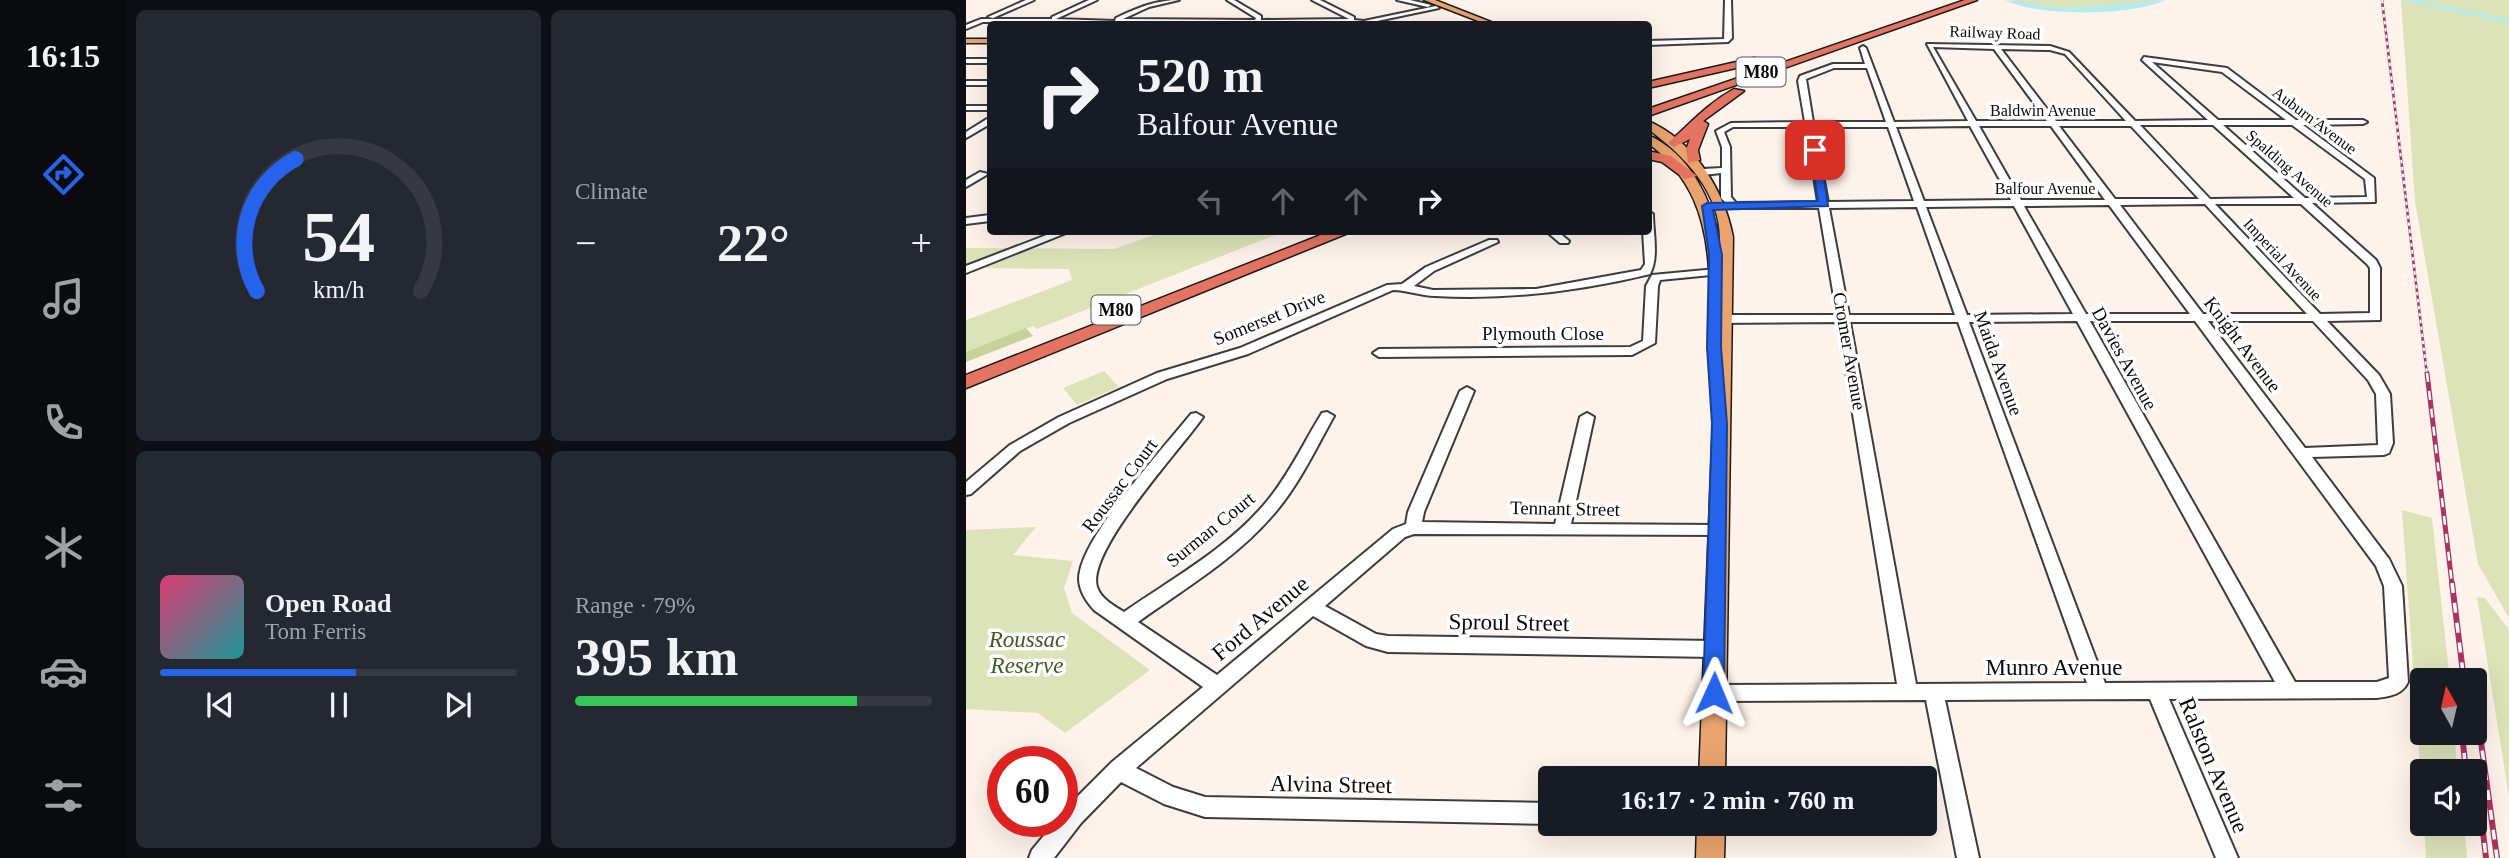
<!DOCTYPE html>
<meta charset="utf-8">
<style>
:root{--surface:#171b24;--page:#242831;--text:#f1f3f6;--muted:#9ea1a6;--line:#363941;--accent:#2563eb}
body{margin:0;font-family:"Times New Roman",serif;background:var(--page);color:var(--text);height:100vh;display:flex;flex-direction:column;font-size:26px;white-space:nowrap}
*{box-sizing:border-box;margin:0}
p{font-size:23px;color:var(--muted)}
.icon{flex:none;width:38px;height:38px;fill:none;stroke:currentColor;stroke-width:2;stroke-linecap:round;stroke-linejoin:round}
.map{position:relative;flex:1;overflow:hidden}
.drawer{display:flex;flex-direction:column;gap:10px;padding:10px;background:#0d0f14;width:840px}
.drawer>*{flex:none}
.banner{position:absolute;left:21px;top:21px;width:665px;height:214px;border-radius:7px;box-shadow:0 7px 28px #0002;background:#171b24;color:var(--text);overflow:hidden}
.needle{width:46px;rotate:352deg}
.buttons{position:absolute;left:1444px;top:668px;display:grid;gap:14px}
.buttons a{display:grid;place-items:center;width:77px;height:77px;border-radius:7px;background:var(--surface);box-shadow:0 7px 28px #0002;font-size:35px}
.speed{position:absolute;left:21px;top:746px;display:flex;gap:14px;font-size:35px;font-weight:700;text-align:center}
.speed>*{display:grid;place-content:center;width:91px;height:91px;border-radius:50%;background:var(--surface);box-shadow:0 7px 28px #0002;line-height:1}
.speed .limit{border:10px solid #d22;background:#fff;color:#111}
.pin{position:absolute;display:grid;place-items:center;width:60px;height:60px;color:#fff;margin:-30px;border-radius:14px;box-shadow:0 4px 10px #0006}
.me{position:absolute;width:77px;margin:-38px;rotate:1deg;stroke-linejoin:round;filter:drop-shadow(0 0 5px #0008)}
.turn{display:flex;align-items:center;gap:24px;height:147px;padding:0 35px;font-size:32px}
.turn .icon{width:91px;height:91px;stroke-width:2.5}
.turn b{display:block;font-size:49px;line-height:60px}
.lanes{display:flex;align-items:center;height:66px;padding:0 35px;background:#0003;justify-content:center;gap:35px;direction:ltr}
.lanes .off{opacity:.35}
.big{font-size:52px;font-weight:700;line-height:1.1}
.drawer .widget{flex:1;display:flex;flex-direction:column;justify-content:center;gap:10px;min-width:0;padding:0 24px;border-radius:10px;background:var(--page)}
.drawer .dial{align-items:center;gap:0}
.dial svg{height:182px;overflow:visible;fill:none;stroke:var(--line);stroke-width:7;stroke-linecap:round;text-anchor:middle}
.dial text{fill:var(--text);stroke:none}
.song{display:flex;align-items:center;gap:21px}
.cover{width:84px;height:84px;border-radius:10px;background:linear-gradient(135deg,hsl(340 70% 55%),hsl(180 70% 35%))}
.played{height:7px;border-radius:4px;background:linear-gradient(90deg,var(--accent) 55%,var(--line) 55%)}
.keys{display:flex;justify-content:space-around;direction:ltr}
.heat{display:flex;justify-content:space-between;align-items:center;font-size:38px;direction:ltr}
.charge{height:10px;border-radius:5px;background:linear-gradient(90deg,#34c759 79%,var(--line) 0)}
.drawer .tiles{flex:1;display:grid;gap:10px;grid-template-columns:repeat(2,1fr)}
.trip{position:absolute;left:572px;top:766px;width:399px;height:70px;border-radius:7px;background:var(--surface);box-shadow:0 7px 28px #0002;font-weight:700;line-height:70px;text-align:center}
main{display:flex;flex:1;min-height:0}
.menu{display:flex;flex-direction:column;width:126px;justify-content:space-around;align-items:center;background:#090b0e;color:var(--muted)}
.menu .icon{width:49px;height:49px}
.menu .selected{color:var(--accent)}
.menu b{font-size:32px;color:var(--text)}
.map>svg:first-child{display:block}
.green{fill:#dce3b8}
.forest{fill:#c5d299}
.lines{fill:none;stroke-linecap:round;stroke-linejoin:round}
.river{fill:#b5ebee;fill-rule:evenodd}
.minor-casing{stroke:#3d3d3d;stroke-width:4}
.major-casing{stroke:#1b1b1b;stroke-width:3}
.highway-casing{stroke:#1b1b1b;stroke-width:3}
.minor{fill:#fff;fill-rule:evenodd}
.major{fill:#e9a36e;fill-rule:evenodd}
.highway{fill:#e47361;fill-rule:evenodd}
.rail-far2-casing{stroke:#aa335f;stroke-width:2.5}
.rail-far1-casing{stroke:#aa335f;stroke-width:5}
.rail-casing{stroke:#aa335f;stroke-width:6}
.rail-far2{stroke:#fff;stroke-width:2;stroke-dasharray:3.5;stroke-linecap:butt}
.rail-far1{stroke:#fff;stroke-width:2.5;stroke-dasharray:9;stroke-linecap:butt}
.rail{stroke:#fff;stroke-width:3.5;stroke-dasharray:10;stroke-linecap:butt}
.route{fill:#2563eb;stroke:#184099;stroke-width:2}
.labels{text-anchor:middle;stroke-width:7;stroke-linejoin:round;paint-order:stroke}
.far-street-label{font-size:16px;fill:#0a0a0a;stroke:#fff}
.shield{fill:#fff;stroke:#545454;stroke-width:2}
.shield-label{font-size:18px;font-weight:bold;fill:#0a0a0a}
.street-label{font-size:19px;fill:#0a0a0a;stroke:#fff}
.near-street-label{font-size:23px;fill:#0a0a0a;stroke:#fff}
.near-park-label{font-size:23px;font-style:italic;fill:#405a23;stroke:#fff}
</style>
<main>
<nav class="menu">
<b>16:15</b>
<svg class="icon selected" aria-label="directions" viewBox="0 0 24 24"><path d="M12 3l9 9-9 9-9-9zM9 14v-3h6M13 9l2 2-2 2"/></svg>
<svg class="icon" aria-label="music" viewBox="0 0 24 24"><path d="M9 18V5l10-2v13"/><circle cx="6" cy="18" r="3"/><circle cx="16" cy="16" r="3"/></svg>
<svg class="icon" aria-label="phone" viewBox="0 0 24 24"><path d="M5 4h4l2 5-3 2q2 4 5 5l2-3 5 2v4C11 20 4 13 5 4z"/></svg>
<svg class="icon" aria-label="climate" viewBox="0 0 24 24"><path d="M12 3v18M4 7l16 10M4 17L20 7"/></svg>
<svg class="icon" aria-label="car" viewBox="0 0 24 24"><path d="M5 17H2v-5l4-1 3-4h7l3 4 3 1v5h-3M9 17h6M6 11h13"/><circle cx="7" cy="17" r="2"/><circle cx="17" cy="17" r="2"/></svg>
<svg class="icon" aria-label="filters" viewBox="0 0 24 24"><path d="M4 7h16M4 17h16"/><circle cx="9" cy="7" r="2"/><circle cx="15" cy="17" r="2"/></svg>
</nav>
<section class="drawer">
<div class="tiles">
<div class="widget dial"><svg viewBox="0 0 100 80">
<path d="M14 69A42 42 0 1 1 86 69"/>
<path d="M14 69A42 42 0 0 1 31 11" stroke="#2563eb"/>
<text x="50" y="56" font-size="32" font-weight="700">54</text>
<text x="50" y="72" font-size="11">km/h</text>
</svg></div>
<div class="widget"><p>Climate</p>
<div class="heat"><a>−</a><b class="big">22°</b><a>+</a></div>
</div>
<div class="widget">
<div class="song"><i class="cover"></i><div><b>Open Road</b><p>Tom Ferris</p></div></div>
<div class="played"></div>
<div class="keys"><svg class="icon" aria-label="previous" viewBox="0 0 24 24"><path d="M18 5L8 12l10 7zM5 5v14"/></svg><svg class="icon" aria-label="pause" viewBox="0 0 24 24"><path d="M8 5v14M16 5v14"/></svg><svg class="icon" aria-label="next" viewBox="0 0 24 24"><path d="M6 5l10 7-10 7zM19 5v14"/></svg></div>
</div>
<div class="widget"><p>Range · 79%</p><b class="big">395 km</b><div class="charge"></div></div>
</div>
</section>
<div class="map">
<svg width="1543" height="858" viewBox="0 0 1543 858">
<rect width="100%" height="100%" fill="#fdf3ea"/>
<g class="green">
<path d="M1044,0h151c-48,9 -105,18 -151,0z"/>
<path d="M1435,0h108v618l-31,-54 -63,-363z"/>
<path d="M199,231h120l-248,98 -4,-3 -67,26v-32l106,-40 -3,-11 -103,-1v-20l148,1z"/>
<path d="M138,371l15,16 -42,18 -14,-17z"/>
<path d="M1436,510l30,8 18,163h-28v52h32l4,39h-36v23z"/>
<path d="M70,527l-23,28 60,6 -9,27 8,25 78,57 -85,63 -27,-20 -72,-4v-179z"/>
<path d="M1511,597l8,1 24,32v167z"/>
<path d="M1458,824h40l3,34h-41z"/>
</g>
<path class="forest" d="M60,328l7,8 -67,26v-10z"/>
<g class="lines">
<g class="river">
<path d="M1039,0l60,8 100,-8c-31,16 -129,17 -160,0z"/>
<path d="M1436,0h15l92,19v4z"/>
</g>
<defs>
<g id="minor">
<path d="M60,0h8l-41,18 -5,-1z"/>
<path d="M123,0h8l-41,19 59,2 1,-3c21,-10 40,-18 63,-18l-30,7 -26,12 132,1 1,-2 -29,-18h7l27,16v4l88,-1 -37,-19h8l34,17v3l10,1 72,-15 3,2 -76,16 -248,-3 -132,1 -17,7v-4l15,-6h71v-2z"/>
<path d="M431,0h13l21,5 -3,2z"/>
<path d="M759,0h6l1,38 -4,4 -80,3v-4l76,-2z"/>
<path d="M961,44l123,2 19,6 66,69 73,-1 -66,-60 2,-3 83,11 69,52h67l4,2 -4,2 -60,1 71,53 1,24 -63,1 64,57 4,8v52l-53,1 52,54 11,19 3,49 -4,10 -5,2 -72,2 77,102 13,27 6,96c-6,13 -18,14 -31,16l-208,1 69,159h-22l-66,-159 -205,1 34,158h-22l-31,-158 -212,1 -7,-2 -3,-6 3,-6 7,-2 183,-1 -59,-362 -123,1 -6,-4 6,-4h122l-18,-107h-101v-4l8,-1 -5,-5v-25l-18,2 -5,-3 5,-3 19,-1v-21l-6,-16 15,-8 74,-1 -7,-41 2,-5 33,-12h32l-5,-16 3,-2 3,2 28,74 74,-1zM967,47l61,2 53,72h-71zM1035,49l49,1 15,4 61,67h-70zM1186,62l70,10 64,48h-68zM868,68h33l19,54h-73l-7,-43zM1174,125h73l81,73 -84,1zM1257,125h69l73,54 2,18 -62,1zM1004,126l41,74 -87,1 -28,-74zM1013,126h72l54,74h-84zM1093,126h72l68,73h-84zM767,127h73l12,75 -82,1 -5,-6 -1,-50 -6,-15zM848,127h74l26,74 -86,1zM1239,204l102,110h-104l-83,-109zM1249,204h86l66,60 3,4v45l-50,1zM1143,205l81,109h-104l-62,-108zM1048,206l59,108 -106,1 -41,-108zM951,207l38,108h-106l-20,-107zM1111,321l198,361 -170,1 -136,-361zM1124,321h105l181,245 8,20 5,92 -12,4h-82zM1242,321h105l55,59 8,14 2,51 -73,3zM884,322h108l129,361 -171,1z"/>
<rect x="0" y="59" width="24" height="4"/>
<rect x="0" y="81" width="24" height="4"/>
<rect x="0" y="106" width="24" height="4"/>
<path d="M21,119h3v5l-24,14v-6z"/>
<path d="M14,172l8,2 -22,13v-7z"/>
<path d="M682,211l5,3c0,19 6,43 -3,60 -70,17 -142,26 -215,22 -14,0 -28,-6 -42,-6l-145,64 -81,25 -98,44 -49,28 -49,43 -5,1v-13l44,-37 49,-28 98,-44 83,-25 147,-63 15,-1 24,-17 63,-27h8l1,2 -64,29 -20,15 19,4 103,-1 105,-19 4,-6 -2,-33h5z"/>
<path d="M24,215v6l-24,3v-6z"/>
<path d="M91,231h14l-105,42v-7z"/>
<path d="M580,231h11l12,10 -1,2h-8z"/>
<path d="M761,268l4,1v4l-71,7 -2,6 -3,57 -23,12 -253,2 -6,-4 6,-4 251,-2 13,-6 3,-55 6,-11z"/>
<path d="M501,387l7,4 -50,121 -2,10 133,2 25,-107 7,-4 7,4 -23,107 146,1 6,2 2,4 -2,4 -309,-1 -9,3 -80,69 51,28 12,2 326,5 6,3 3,5 -3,5 -6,3 -326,-5 -22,-6 -53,-30 -177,152 37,19 32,10 345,6 1,21 -346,-7 -41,-13 -43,-22 -40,41 -27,35h-25l3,-8 24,-29h6v-9l50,-50 91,-75 -109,-77c-9,-10 -18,-24 -14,-39 9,-42 82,-121 111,-157l5,-1 7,4c-22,32 -117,134 -106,170 4,12 17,19 27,25 49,-34 106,-65 144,-112 22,-27 36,-58 54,-87l5,-1 7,4c-19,34 -36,71 -62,100 -37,43 -88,73 -134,106l79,53 176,-146 13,-5 2,-12 52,-121z"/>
</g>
<g id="major">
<path d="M458,0h11l61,24h-10z"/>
<rect x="0" y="39" width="24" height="4"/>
<path d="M682,121c46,20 76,69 85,116l-8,542h-26l20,-506 -10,-3c-3,-53 -18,-94 -61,-127v-8c42,18 65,67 72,109 2,-50 -34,-87 -72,-115z"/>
<path d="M731,824h28l-1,34h-28z"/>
</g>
<g id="highway">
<path d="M999,0h12l-329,116v-7z"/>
<path d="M788,58l4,1v4l-110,25v-6z"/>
<path d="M768,89l10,2 -41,30 5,3 -10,26 2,10 -12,3 -2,-13 4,-11 -16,8 -6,-4c22,-19 39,-39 66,-54z"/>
<path d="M682,151l23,5 26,20 -12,3 -23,-17 -14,-3z"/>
<path d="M365,231h22l-387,157v-13z"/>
</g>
</defs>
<use href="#minor" class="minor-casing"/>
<use href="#major" class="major-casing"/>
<use href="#highway" class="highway-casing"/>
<use href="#minor" class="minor"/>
<use href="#major" class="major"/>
<use href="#highway" class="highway"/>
<defs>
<path id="rail-far2" d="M1416,0l45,375"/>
<path id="rail-far1" d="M1461,373l25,211"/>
<g id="rail">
<path d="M1486,583l12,98"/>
<path d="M1508,691l23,167"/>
<path d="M1496,733l4,39"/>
<path d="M1516,823l4,35"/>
</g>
</defs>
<use href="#rail-far2" class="rail-far2-casing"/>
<use href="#rail-far1" class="rail-far1-casing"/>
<use href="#rail" class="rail-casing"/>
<use href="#rail-far2" class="rail-far2"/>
<use href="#rail-far1" class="rail-far1"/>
<use href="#rail" class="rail"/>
</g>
<path class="route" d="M849,147l5,3 8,56 -115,4 9,45 -1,92 6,77 -3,269 -3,7 -7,2 -8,-2 -3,-7 9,-269 -5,-77 2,-92 -7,-49 5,-3 111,-2 -8,-51z"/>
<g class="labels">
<g class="far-street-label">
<text transform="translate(1029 32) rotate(2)" y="6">Railway Road</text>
<text x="1077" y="116">Baldwin Avenue</text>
<text transform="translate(1349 120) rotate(37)" y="6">Auburn Avenue</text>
<text transform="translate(1324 168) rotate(41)" y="6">Spalding Avenue</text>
<text x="1079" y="194">Balfour Avenue</text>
<text transform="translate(1317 259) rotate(47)" y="6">Imperial Avenue</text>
</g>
<g class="shield">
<rect x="770.5" y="57.5" width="49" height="29" rx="5"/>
<rect x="125.5" y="295.5" width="49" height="29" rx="5"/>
</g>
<g class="shield-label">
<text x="795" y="78">M80</text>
<text x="150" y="316">M80</text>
</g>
<g class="street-label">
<text transform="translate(303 317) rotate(-22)" y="7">Somerset Drive</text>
<text x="577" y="340">Plymouth Close</text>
<text transform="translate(1277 344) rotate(53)" y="7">Knight Avenue</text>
<text transform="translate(884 351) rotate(80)" y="7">Cromer Avenue</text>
<text transform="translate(1159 358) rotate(61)" y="7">Davies Avenue</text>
<text transform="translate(1033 363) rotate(70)" y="7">Maida Avenue</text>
<text transform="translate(153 485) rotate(-53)" y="7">Roussac Court</text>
<text transform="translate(599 508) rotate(1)" y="7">Tennant Street</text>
<text transform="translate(244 529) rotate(-39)" y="7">Surman Court</text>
</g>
<g class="near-street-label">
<text transform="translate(294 618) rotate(-40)" y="8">Ford Avenue</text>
<text transform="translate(543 622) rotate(1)" y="8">Sproul Street</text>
<text x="1088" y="675">Munro Avenue</text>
<text transform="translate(1248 765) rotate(67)" y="8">Ralston Avenue</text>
<text transform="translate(365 784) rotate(1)" y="8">Alvina Street</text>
</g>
<g class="near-park-label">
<text x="61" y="647">Roussac<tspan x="61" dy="26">Reserve</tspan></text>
</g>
</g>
</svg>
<div class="buttons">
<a><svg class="needle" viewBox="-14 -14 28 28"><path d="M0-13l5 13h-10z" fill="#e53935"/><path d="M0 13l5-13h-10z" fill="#9ea1a6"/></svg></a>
<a><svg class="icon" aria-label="sound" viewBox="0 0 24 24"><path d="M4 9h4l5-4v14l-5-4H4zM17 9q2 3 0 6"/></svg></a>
</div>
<div class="speed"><div class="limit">60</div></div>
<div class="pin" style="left:849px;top:150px;background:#d93025"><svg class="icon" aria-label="arrive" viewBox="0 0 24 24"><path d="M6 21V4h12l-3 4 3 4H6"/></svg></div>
<svg class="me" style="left:748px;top:693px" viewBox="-20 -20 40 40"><path d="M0-17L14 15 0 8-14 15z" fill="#2563eb" stroke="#fff" stroke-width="4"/></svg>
<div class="trip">16:17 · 2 min · 760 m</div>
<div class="banner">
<div class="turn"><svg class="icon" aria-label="right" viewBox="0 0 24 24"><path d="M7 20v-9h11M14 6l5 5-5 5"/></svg><div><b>520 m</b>Balfour Avenue</div></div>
<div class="lanes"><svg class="icon off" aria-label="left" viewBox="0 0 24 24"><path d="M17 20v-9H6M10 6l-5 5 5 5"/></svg><svg class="icon off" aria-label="ahead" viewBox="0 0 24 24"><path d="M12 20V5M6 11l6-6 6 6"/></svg><svg class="icon off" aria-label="ahead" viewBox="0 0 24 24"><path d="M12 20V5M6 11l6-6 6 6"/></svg><svg class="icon" aria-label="right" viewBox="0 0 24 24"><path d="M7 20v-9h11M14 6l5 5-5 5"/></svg></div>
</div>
</div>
</main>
